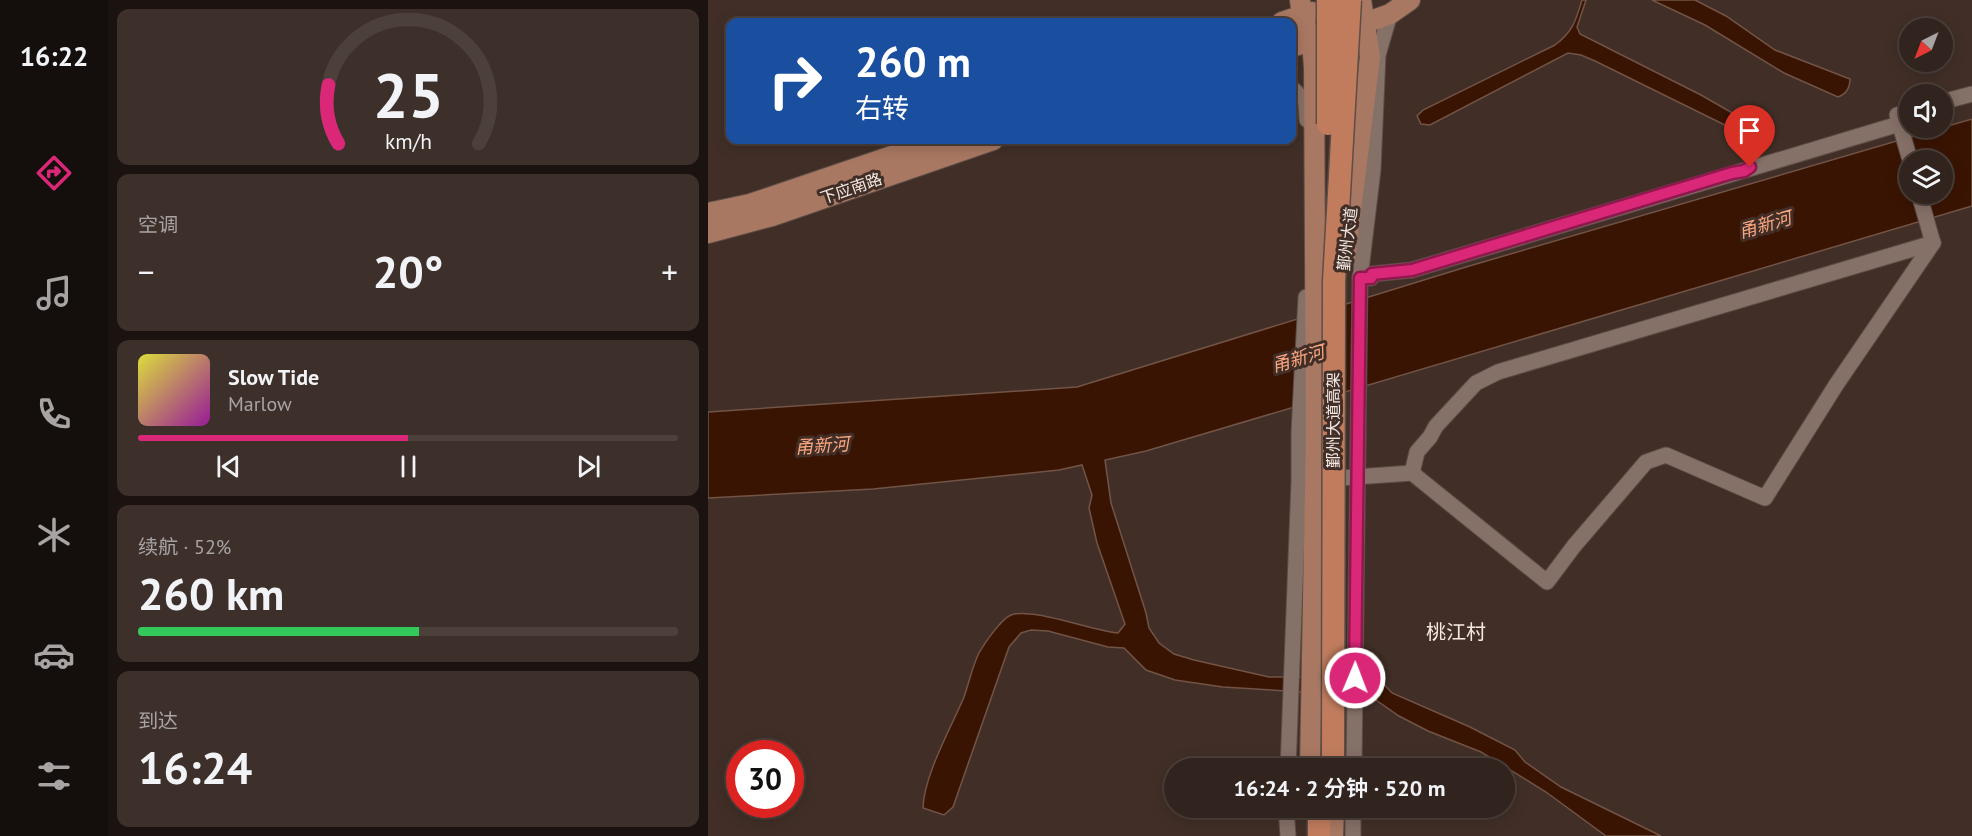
<!DOCTYPE html>
<html lang="zh">
<meta charset="utf-8">
<style>
:root{--surface:#31231d;--page:#3d2f2a;--text:#f1f3f6;--muted:#a8a4a4;--line:#4c403b;--accent:#db2777}
body{margin:0;font-family:"PT Sans","Noto Sans SC",sans-serif;background:var(--page);color:var(--text);height:100vh;display:flex;flex-direction:column;font-size:22px;white-space:nowrap}
*{box-sizing:border-box;margin:0}
p{font-size:20px;color:var(--muted)}
.icon{flex:none;width:33px;height:33px;fill:none;stroke:currentColor;stroke-width:2;stroke-linecap:round;stroke-linejoin:round}
.map{position:relative;flex:1;overflow:hidden}
.drawer{display:flex;flex-direction:column;gap:9px;padding:9px;background:#1b1310;width:600px}
.drawer>*{flex:none}
.banner{position:absolute;left:18px;top:18px;width:570px;height:126px;border-radius:12px;box-shadow:0 3px 15px #0003,0 0 0 2px var(--line);background:#1a4fa0;color:#fff;overflow:hidden}
.needle{width:39px;rotate:222deg}
.tools{position:absolute;left:1191px;top:18px;display:grid;gap:12px}
.tools a{display:grid;place-items:center;width:54px;height:54px;border-radius:50%;background:var(--surface);box-shadow:0 3px 15px #0003,0 0 0 2px var(--line);font-size:30px}
.speed{position:absolute;left:18px;top:740px;display:flex;gap:12px;font-size:30px;font-weight:700;text-align:center}
.speed>*{display:grid;place-content:center;width:78px;height:78px;border-radius:50%;background:var(--surface);box-shadow:0 3px 15px #0003,0 0 0 2px var(--line);line-height:1}
.speed .limit{border:9px solid #d22;background:#fff;color:#111}
.pin{position:absolute;display:grid;place-items:center;width:51px;height:51px;color:#fff;margin:-62px -26px;border-radius:50% 50% 50% 0;rotate:-45deg;box-shadow:0 0 6px #0007}
.pin .icon{rotate:45deg}
.me{position:absolute;width:66px;margin:-33px;rotate:1deg;stroke-linejoin:round;filter:drop-shadow(0 0 4px #0008)}
.turn{display:flex;align-items:center;gap:21px;height:126px;padding:0 30px;font-size:27px}
.turn .icon{width:78px;height:78px;stroke-width:2.5}
.turn b{display:block;font-size:42px;line-height:51px}
.big{font-size:45px;font-weight:600;line-height:1.1}
.drawer .tile{flex:1;display:flex;flex-direction:column;justify-content:center;gap:9px;min-width:0;padding:0 21px;border-radius:12px;background:var(--page)}
.drawer .dial{align-items:center;gap:0}
.dial svg{height:156px;overflow:visible;fill:none;stroke:var(--line);stroke-width:7;stroke-linecap:round;text-anchor:middle}
.dial text{fill:var(--text);stroke:none}
.song{display:flex;align-items:center;gap:18px}
.cover{width:72px;height:72px;border-radius:9px;background:linear-gradient(135deg,hsl(60 70% 55%),hsl(300 70% 35%))}
.played{height:6px;border-radius:3px;background:linear-gradient(90deg,var(--accent) 50%,var(--line) 50%)}
.keys{display:flex;justify-content:space-around;direction:ltr}
.heat{display:flex;justify-content:space-between;align-items:center;font-size:33px;direction:ltr}
.charge{height:9px;border-radius:4px;background:linear-gradient(90deg,#34c759 52%,var(--line) 0)}
.trip{position:absolute;left:456px;top:758px;width:351px;height:60px;border-radius:30px;background:var(--surface);box-shadow:0 3px 15px #0003,0 0 0 2px var(--line);font-weight:600;line-height:60px;text-align:center}
main{display:flex;flex:1;min-height:0}
.menu{display:flex;flex-direction:column;width:108px;justify-content:space-around;align-items:center;background:#140e0c;color:var(--muted)}
.menu .icon{width:42px;height:42px}
.menu .selected{color:var(--accent)}
.menu b{font-size:27px;color:var(--text)}
.map>svg:first-child{display:block}
.water{fill:#3a1402;stroke:#725446;stroke-width:1.5;fill-rule:evenodd}
.lines{fill:none;stroke-linecap:round;stroke-linejoin:round}
.minor-casing{stroke:#5c4d47;stroke-width:17}
.major-casing{stroke:#5c4d47;stroke-width:22}
.highway-casing{stroke:#5c4d47;stroke-width:25}
.minor{stroke:#867168;stroke-width:15}
.major{stroke:#a97862;stroke-width:20}
.highway{stroke:#c17c5e;stroke-width:22}
.highway-bridge-casing{stroke:#5c4d47;stroke-width:25;stroke-linecap:butt}
.highway-bridge{stroke:#c17c5e;stroke-width:22}
.route-casing{stroke:#8e194d;stroke-width:15}
.route{stroke:#db2777;stroke-width:10}
.labels{text-anchor:middle;stroke-width:6;stroke-linejoin:round;paint-order:stroke}
.street-label{font-size:16px;fill:#f4e8e3;stroke:#412f27}
.water-label{font-size:18px;font-style:italic;fill:#fca681;stroke:#412f27}
.quarter-label{font-size:20px;fill:#f4e8e3;stroke:#412f27}
</style>
<main>
<nav class="menu">
<b>16:22</b>
<svg class="icon selected" aria-label="directions" viewBox="0 0 24 24"><path d="M12 3l9 9-9 9-9-9zM9 14v-3h6M13 9l2 2-2 2"/></svg>
<svg class="icon" aria-label="music" viewBox="0 0 24 24"><path d="M9 18V5l10-2v13"/><circle cx="6" cy="18" r="3"/><circle cx="16" cy="16" r="3"/></svg>
<svg class="icon" aria-label="phone" viewBox="0 0 24 24"><path d="M5 4h4l2 5-3 2q2 4 5 5l2-3 5 2v4C11 20 4 13 5 4z"/></svg>
<svg class="icon" aria-label="climate" viewBox="0 0 24 24"><path d="M12 3v18M4 7l16 10M4 17L20 7"/></svg>
<svg class="icon" aria-label="car" viewBox="0 0 24 24"><path d="M5 17H2v-5l4-1 3-4h7l3 4 3 1v5h-3M9 17h6M6 11h13"/><circle cx="7" cy="17" r="2"/><circle cx="17" cy="17" r="2"/></svg>
<svg class="icon" aria-label="filters" viewBox="0 0 24 24"><path d="M4 7h16M4 17h16"/><circle cx="9" cy="7" r="2"/><circle cx="15" cy="17" r="2"/></svg>
</nav>
<section class="drawer">
<div class="tile dial"><svg viewBox="0 0 100 80">
<path d="M14 69A42 42 0 1 1 86 69"/>
<path d="M14 69A42 42 0 0 1 9 39" stroke="#db2777"/>
<text x="50" y="56" font-size="32" font-weight="700">25</text>
<text x="50" y="72" font-size="11">km/h</text>
</svg></div>
<div class="tile"><p>空调</p>
<div class="heat"><a>−</a><b class="big">20°</b><a>+</a></div>
</div>
<div class="tile">
<div class="song"><i class="cover"></i><div><b>Slow Tide</b><p>Marlow</p></div></div>
<div class="played"></div>
<div class="keys"><svg class="icon" aria-label="previous" viewBox="0 0 24 24"><path d="M18 5L8 12l10 7zM5 5v14"/></svg><svg class="icon" aria-label="pause" viewBox="0 0 24 24"><path d="M8 5v14M16 5v14"/></svg><svg class="icon" aria-label="next" viewBox="0 0 24 24"><path d="M6 5l10 7-10 7zM19 5v14"/></svg></div>
</div>
<div class="tile"><p>续航 · 52%</p><b class="big">260 km</b><div class="charge"></div></div>
<div class="tile"><p>到达</p><b class="big">16:24</b></div>
</section>
<div class="map">
<svg width="1264" height="836" viewBox="0 0 1264 836">
<rect width="100%" height="100%" fill="#412f27"/>
<g class="water">
<path d="M874,0h4l-9,27 3,7 121,61 42,24 2,6 -2,5 -10,-1 -138,-68 -14,-6 -13,-2 -138,72 -9,-1 -4,-8 6,-6 132,-65c18,-13 21,-25 27,-45z"/>
<path d="M944,0h43l31,16 49,34 75,29c0,9 -4,15 -12,18l-54,-24 -79,-48z"/>
<path d="M1264,119v87l-826,245 -41,9 6,43 35,110 3,15 10,15 15,11 20,6 75,17h104l8,4 11,12 78,34 45,23 10,12 36,25 100,49h-55l-60,-44 -65,-40 -53,-21 -29,-15 -29,-20 -147,-9 -48,-7 -29,-10 -22,-22 -16,-1 -60,-16 -17,-1 -10,3 -12,14 -56,160 -9,8 -21,-7c1,-33 28,-80 41,-111 5,-14 8,-30 15,-44 5,-9 22,-34 32,-38 20,-8 82,16 107,18l7,-9 -28,-81 -8,-35 3,-13 -10,-30 -23,5 -186,19 -165,9v-86l369,-25 389,-120zM1202,160h32v34h-32z"/>
</g>
<g class="lines">
<defs>
<g id="minor">
<path d="M584,88l14,14 1,18"/>
<path d="M1234,102l30,-8"/>
<path d="M1202,111l-13,4 13,45"/>
<path d="M1211,194l14,49"/>
<path d="M652,278h11l1,-4 40,-4 487,-146"/>
<path d="M704,473l5,-21 13,-15 6,-11 40,-43 22,-11 435,-129"/>
<path d="M633,478l71,-5 135,109 27,-36 72,-84 20,-7 99,43 71,-113 97,-142"/>
<path d="M580,768l11,-287v-48l7,-136"/>
<path d="M646,768l6,-490 13,-108 5,-115 12,-41"/>
<path d="M578,807l2,29"/>
<path d="M645,836v-29"/>
</g>
<g id="major">
<path d="M592,0l2,16 10,25 2,27 2,365 -6,335"/>
<path d="M574,22l30,-10"/>
<path d="M646,27l36,-13 20,-14"/>
<path d="M584,47l31,-10"/>
<path d="M0,213l42,-9 189,-64"/>
<path d="M0,233l64,-17 221,-76"/>
<path d="M637,259l25,-202 -9,-57"/>
<path d="M625,836l1,-29"/>
</g>
<path id="highway" d="M611,836v-29"/>
</defs>
<use href="#minor" class="minor-casing"/>
<use href="#major" class="major-casing"/>
<use href="#highway" class="highway-casing"/>
<use href="#minor" class="minor"/>
<use href="#major" class="major"/>
<use href="#highway" class="highway"/>
<defs>
<g id="highway-bridge">
<path d="M620,0v124"/>
<path d="M625,768l1,-487 16,-281"/>
</g>
</defs>
<use href="#highway-bridge" class="highway-bridge-casing"/>
<use href="#highway-bridge" class="highway-bridge"/>
</g>
<g class="lines">
<defs>
<path id="route" d="M647,678l5,-400h11l1,-4 40,-4 320,-97 12,-2 6,-4"/>
</defs>
<use href="#route" class="route-casing"/>
<use href="#route" class="route"/>
</g>
<g class="labels">
<g class="street-label">
<text transform="translate(143 188) rotate(-19)" y="6">下应南路</text>
<text transform="translate(639 239) rotate(-83)" y="6">鄞州大道</text>
<text transform="translate(625 420) rotate(-90)" y="6">鄞州大道高架</text>
</g>
<g class="water-label">
<text transform="translate(1057 225) rotate(-16)" y="6">甬新河</text>
<text transform="translate(590 359) rotate(-16)" y="6">甬新河</text>
<text transform="translate(114 446) rotate(-4)" y="6">甬新河</text>
</g>
<g class="quarter-label">
<text x="748" y="639">桃江村</text>
</g>
</g>
</svg>
<div class="tools">
<a><svg class="needle" viewBox="-14 -14 28 28"><path d="M0-13l5 13h-10z" fill="#e53935"/><path d="M0 13l5-13h-10z" fill="#a8a4a4"/></svg></a>
<a><svg class="icon" aria-label="sound" viewBox="0 0 24 24"><path d="M4 9h4l5-4v14l-5-4H4zM17 9q2 3 0 6"/></svg></a>
<a><svg class="icon" aria-label="layers" viewBox="0 0 24 24"><path d="M12 4l9 5-9 5-9-5zM3 14l9 5 9-5"/></svg></a>
</div>
<div class="speed"><div class="limit">30</div></div>
<div class="pin" style="left:1042px;top:167px;background:#d93025"><svg class="icon" aria-label="arrive" viewBox="0 0 24 24"><path d="M6 21V4h12l-3 4 3 4H6"/></svg></div>
<svg class="me" style="left:647px;top:678px" viewBox="-20 -20 40 40"><circle r="17" fill="#db2777" stroke="#fff" stroke-width="3"/><path d="M0-11L8 9 0 5-8 9z" fill="#fff"/></svg>
<div class="trip">16:24 · 2 分钟 · 520 m</div>
<div class="banner">
<div class="turn"><svg class="icon" aria-label="right" viewBox="0 0 24 24"><path d="M7 20v-9h11M14 6l5 5-5 5"/></svg><div><b>260 m</b>右转</div></div>
</div>
</div>
</main>
